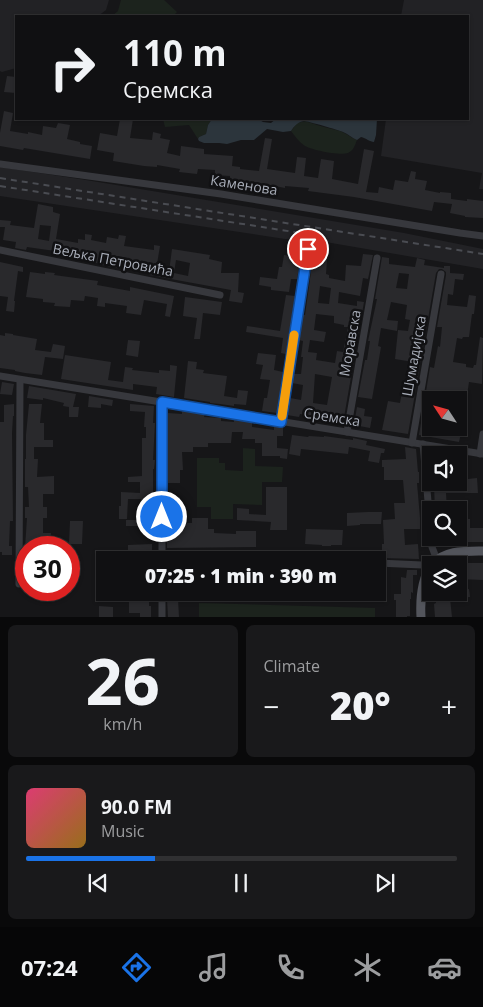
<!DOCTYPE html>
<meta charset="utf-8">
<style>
:root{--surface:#101012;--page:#19191b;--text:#f1f3f6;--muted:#9c9d9f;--line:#303032;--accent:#1a73e8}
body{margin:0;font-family:"Open Sans",sans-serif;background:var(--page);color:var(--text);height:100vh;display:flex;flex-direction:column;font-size:19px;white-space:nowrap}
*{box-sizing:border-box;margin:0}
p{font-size:16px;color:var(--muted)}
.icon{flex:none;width:28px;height:28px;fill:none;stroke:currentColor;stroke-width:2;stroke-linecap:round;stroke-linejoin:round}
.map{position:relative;height:617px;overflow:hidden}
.side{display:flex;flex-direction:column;gap:8px;padding:8px;background:#09090a;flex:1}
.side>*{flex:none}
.top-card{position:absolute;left:15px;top:15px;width:454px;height:105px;border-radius:0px;box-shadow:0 1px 4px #0004,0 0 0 1px var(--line);background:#101012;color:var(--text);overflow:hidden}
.needle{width:32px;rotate:306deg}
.buttons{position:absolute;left:422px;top:391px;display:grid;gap:10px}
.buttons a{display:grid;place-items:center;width:45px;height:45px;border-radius:0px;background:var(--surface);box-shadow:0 1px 4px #0004,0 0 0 1px var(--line);font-size:25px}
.speed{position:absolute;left:15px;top:536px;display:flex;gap:10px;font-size:25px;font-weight:700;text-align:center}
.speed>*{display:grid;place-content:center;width:65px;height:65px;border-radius:50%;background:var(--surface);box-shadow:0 1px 4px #0004,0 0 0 1px var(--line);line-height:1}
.speed .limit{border:8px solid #d22;background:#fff;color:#111}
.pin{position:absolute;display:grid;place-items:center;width:42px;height:42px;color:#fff;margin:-21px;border:2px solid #fff;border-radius:50%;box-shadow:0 1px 5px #0007}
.me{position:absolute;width:55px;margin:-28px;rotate:0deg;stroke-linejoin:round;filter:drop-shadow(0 0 4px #0008)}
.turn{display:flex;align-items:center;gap:18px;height:105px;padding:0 25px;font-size:22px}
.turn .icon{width:65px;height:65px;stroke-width:2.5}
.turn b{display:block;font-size:35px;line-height:42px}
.big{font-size:38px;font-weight:800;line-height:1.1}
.side .card{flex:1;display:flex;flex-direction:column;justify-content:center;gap:8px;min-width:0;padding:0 18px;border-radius:8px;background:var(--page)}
.side .dial{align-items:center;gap:0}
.dial b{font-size:65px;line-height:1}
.song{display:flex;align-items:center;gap:15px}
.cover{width:60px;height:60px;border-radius:8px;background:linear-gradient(135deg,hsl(340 70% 55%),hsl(40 70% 35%))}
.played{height:5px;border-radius:2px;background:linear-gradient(90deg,var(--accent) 30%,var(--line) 30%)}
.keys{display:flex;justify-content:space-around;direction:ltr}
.heat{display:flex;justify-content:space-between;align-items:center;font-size:28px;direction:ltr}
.side .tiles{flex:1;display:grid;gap:8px;grid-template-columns:1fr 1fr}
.card:last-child{grid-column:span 2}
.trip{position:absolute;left:96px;top:551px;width:290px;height:50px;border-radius:0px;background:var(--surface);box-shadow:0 1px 4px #0004,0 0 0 1px var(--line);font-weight:800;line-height:50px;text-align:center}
.dock{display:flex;height:80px;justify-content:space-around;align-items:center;background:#060607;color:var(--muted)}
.dock .icon{width:35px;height:35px}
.dock .selected{color:var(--accent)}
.dock b{font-size:22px;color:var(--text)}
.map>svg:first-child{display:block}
.built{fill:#222225}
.green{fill:#1c231d}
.water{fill:#2c353c}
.building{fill:#29292c;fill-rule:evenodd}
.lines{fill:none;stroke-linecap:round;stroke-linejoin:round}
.minor{stroke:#37383d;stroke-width:7}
.major{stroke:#53555c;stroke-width:9}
.rail{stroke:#4a4c52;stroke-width:2;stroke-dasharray:6 5;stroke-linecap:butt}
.route-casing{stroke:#114b97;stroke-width:12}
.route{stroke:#1a73e8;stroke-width:9}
.slow{stroke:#f59e0b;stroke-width:9}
.labels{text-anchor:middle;stroke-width:5;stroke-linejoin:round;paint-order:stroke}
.street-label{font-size:14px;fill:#a8adb8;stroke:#111113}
</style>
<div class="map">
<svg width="483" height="617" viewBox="0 0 483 617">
<rect width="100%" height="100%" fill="#161618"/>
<g class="built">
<path d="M0,0h109l-3,10 -8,6h-82v52l-14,4 -2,-1z"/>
<path d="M404,0h79v189h-4l3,-16 -101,-17 5,-37h82v-103h-67z"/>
<path d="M0,167l86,13 318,53 79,16v20l-175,-30h-23l-285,-43z"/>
</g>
<g class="green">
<path d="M121,0h43l13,12 -4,4h-61l6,-5z"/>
<path d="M163,119h49l-4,6 -2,9 -7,3 -1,2 -9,-14 -24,2z"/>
<path d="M305,121c11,4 23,7 35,10 6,2 11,7 17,9 -2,5 -3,10 -9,13 -8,3 -36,-3 -43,-7 -6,-4 -10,-10 -14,-15l6,-8z"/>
<path d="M243,448l12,1v17l28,1 -1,15h-20v23l-29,-1v15h-22v-12h-14v-49h22v5h6v7l18,1z"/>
<path d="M199,603l176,5v9h-176z"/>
</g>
<path class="water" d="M212,119h46l5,3 8,1 5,-4h101l-1,16 -2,7c-4,0 -8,-4 -13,-5l-4,3c-5,-2 -9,-6 -14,-8 -4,-2 -36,-11 -39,-11 -6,1 -10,5 -13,10l-8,1 -16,-3 -13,11h-13l-14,4 -8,-1h-15l-5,-2 -1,-2 1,-2 7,-3 2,-9z"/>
<g class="building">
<path d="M7,76l9,1v16l-12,-1z"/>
<path d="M4,111l9,2 -3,18 18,3v-2l14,3 1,-9 13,2 2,-5 12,2 -3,14 13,3v2l12,2 -2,13 -66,-11 -1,2 -23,-4v-13z"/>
<path d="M120,119h13l-3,19 22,2 1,-8 8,2 -1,4 10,2 -3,13 13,3 1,-10 23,3v5l29,2 -1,10 8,1v2l19,2 6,-33 7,1 -5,30 28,4 2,-16 9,1 -2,18 14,2 3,-19 13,2 -2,18 26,5 6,-35 10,2 -8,41 12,1 1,-6 14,3 2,-10 13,2 3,-11 5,1 -1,7 12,2 -2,9 15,3v-1l11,1v6l16,2v-2l16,2v17l-18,-1v-1l-15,-3 2,-9 -18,-2 -2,9 -78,-14 -46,-6 1,-3 -24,-2v2l-31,-6h-12v-2l-12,-1v-3l-15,-1v-5l-17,-1 -1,5 -18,-2 1,-3 -23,-4v2l-13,-1 -31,-5 1,-8 -17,-3 3,-17 17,3z"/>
<path d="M38,204l15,3v5l7,2 -4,25 22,4v-4l7,1v-6l7,1 -1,5 15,3 1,-6 11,2 1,-4 7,1 -2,10 30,4v-5l6,1 -4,24 13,2 3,-23 38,6 -1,4 13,3 -1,11h18l-1,19 6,1 -2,10 -13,-2 2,-11 -82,-15 1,-6 -24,-3v4l-24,-5v-1l-40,-7v-5l-35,-5 -1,3 -11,-2 1,-6 -13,-2 2,-13h-5v-7l11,1 -1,4 24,3zM40,225l11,1 -2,15 -11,-2zM176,260l14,3 -2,13 -14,-3z"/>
<path d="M312,243l15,1 -1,16h1l-1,14 3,1v3l16,3 1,-16 15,1 2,-12 10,1 -5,24 -5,-1 -3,18 -21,-4 -1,11 19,3v-5l7,1 -21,121 -9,-1v-2l-14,-2v-1l-20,-3 -1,3 -12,-2 3,-17 11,2 2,-15 -11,-2 2,-9h7l2,-17h-2l2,-16 -4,-1 4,-25h2l6,-43zM320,286l11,2 -2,16 -11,-1zM316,314l18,2v7l10,2v2h4l-5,25 -6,-1 -2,12 -19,-3 1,-7 -9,-1 2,-12 14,2 2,-10 -12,-2zM315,374l17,3 -5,28 -14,-2z"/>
<path d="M295,245l8,1 -6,33h-6l-2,13 -18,-2v-3l-12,-2 1,-8 17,2 2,-12h3l2,-12 9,1z"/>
<path d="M382,257l7,1v6l26,3 2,-9 8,2 -1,5 20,3v-2h6v7l14,1 -1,6 -8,-1 -2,16 -5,-1 -1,11 20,2 2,-12 7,1 -2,18h-2l-3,23h-6l-1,2 -5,-1 -4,24 13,2v3l7,1 1,-3h2l4,-28 3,1 -1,46 -13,-2 -3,20 -7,-1v-1h-6l1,-6 -16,-2 -1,8h-6v12l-3,16 17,1 -1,2 17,2 -2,9 -40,-7 11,-68 4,1 4,-22 2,1 2,-20h-5l9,-52v-3l-4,-3h-3l-3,4 -28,161 -26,-4 6,-29 12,2 2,-11h2l2,-12 5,1 2,-19 -18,-3 3,-29 10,1 2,-11 -5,-1 2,-14 -16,-3 -4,18 11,1 -1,10 -16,-3 -3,18 3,1 -9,52 -14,-2 7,-37h2l3,-19h-2l9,-42h-2zM399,273l10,1 -2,15 -11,-1z"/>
<path d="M0,262l23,5v5l-5,-1 -4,30h1l-1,11 -8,-1 2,-14 -8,-1z"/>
<path d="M30,272l15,2v-2l10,1 -1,2 44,6 -1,4 33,6v-4l44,9 -4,21 -5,-1 2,-12 -23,-4 -3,15 -15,-2 1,-7 -22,-3v4l-8,-1 1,-8 -13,-2 -1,5 -13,-1 -1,7 -16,-1 1,-3 -12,-1v-3l-17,-2z"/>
<path d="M286,295l9,1 -9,58 -5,-1 2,-15 -37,-6 1,-6 33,5z"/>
<path d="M185,297l37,5 -2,13 -17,-2 -3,26h-6l3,-21 -14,-2z"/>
<path d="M5,333l8,1v1l24,4 -2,11 16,2 2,-8 12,2 -2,13 -18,-2 -3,18 -17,-2 -10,-2v-1l-15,-2v-33l5,1z"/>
<path d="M128,340l12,1 -2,16 -12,-2z"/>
<path d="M258,353l18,2 -2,15 9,2 -6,41 -15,-2 2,-13h3l3,-18 -10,-1 3,-14 -7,-1z"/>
<path d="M65,355l46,7 -3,18 15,2 2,-15 8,1 -1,2 27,3v-3l11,1v-6l7,1 -3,31 -18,-3 1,-7 -24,-3v6l-72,-11z"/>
<path d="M188,361l9,1 -1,7 8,1 -1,3 24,3 -3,20 13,2 1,-8 10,1 -2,14 -12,-1v2l-14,-2 -10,-1v-1l-26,-4z"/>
<path d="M2,382l12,2 -2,11 -12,-1z"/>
<path d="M29,386l47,8 -3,13h6l-1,10h-9v-10l-6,-1 1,-3 -21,-5v2l-16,-2z"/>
<path d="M89,396l24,4 -1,6 -11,-2v4l-13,-1z"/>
<path d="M14,404v12h-1l-1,17 1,88h-3l-1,25h3v9h-10v-3h-2v-130h4v-17z"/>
<path d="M29,404h13l-2,19h4v17h9v7h-19v12h4l-1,18 17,-1v18h-11v13h4v11h-4v15h8l-1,15h-25l2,-30h-2v-11h4l-1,-20h-3v-28h1v-24z"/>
<path d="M130,404l24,2 -1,17h2l-2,37h2l-1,9h-1v36h-1v25h-9v-4h-17v-6h14l1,-21h-13l-1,20h-8v-13h2v-14l19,1v-11h-12v-5l14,-1v-38h4v-11h-2l1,-15 -15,-1z"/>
<path d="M357,407l8,2 -1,7 8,1 -2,11 -16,-3z"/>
<path d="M182,411l23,3 -1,3 17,1v3l13,1v-3l18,3v5l22,3v-4l9,1v9h-6v12l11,1 -1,10 -7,-1v-2h-18v-13h-7v-4h-13l1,-7h-11l-1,11h-23v4h-15v5h-11l1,18h-3v13h-12v-70l14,1z"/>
<path d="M292,435l16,2 1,-1 15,1v-1l29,4v-2l14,3 -1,4 19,4 -1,4h-3l-2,10 -11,-2 2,-10 -21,-4 -1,7 -47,-5 -1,7 -11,-2z"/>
<path d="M405,447l11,2 2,23h1v11h-2l3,35v11h-16l1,16 13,-1 1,15 -37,-1v-14h2l-1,-24 12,-1 -1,-16h11l-2,-23h-19v-13h-2v-7l24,-1z"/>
<path d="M477,478l1,15h-32l1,17h-12l-1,-24h20v-4h5v-2z"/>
<path d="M266,487h21v43h-17l1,-8 -34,-2v-12l12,1v5l17,1z"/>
<rect x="168" y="497" width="12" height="12"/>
<path d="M368,512h14l-1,12h-21v1l-13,1v-13z"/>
<path d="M192,518h16v11h6v4l22,1v-3h20v16l-89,1v-14l13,1 1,-12h11z"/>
<path d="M459,519h11v9h13v14h-24z"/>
<path d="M70,521h13l-1,23h-13z"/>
<path d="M306,529l37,1 -1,15h-11v1h-9v-1l-17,-1z"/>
<path d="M152,544v11l-18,1 -1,4h-9l1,-9h3v-6z"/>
<path d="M459,563h24v17l-24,-1z"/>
<path d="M407,570h10v5h-4v18l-2,-1v7h-1v17h-3v1h-11v-17h-2v-6h7v-17l5,1z"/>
<path d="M469,589l1,8 -20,1 2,19h-17l-1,-13 2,-1 -1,-11h24v-2z"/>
<path d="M125,592h24v14h2v11h-11v-4h-11v-14h-4z"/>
<path d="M167,599h11l1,18h-11z"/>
<path d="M99,606l14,1v10h-14z"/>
</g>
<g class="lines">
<g class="minor">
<path d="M0,164l221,30 239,39 23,3"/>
<path d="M0,250l220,45"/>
<path d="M0,376l483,78"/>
<path d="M162,402v158"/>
<path d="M281,422l26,-173"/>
<path d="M347,432l30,-174"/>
<path d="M412,443l29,-169"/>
<path d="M423,444l9,103 5,13"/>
<path d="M480,454l3,-20"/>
<path d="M162,555l174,2 25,3"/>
<path d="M378,563l44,2 8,3"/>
<path d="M19,584l1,-204"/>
<path d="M162,617v-25"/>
</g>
<g class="major">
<path d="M431,565c14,-15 33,-14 52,-14"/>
<path d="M421,617c-1,-18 0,-36 10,-52"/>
</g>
<g class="rail">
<path d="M0,178l483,76"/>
<path d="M0,186l326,51"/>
</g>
</g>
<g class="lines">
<defs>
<path id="route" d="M162,517v-115l119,20 27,-173"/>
</defs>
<use href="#route" class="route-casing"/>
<use href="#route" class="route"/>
<path class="slow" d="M282,416l12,-81"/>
</g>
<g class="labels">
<g class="street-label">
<text transform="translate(244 185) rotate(9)" y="5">Каменова</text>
<text transform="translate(113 260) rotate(11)" y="5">Вељка Петровића</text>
<text transform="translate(350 343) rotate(-80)" y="5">Моравска</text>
<text transform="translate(414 356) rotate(-80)" y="5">Шумадијска</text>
<text transform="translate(332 417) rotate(9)" y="5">Сремска</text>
</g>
</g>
</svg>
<div class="buttons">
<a><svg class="needle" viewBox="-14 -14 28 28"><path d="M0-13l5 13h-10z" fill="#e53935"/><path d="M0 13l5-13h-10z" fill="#9c9d9f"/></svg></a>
<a><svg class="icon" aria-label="sound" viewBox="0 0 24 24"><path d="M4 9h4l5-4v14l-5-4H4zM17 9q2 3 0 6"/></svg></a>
<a><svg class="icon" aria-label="search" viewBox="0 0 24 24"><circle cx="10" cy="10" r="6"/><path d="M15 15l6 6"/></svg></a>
<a><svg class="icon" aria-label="layers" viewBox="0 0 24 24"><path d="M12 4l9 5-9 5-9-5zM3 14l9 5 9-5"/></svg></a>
</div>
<div class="speed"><div class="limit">30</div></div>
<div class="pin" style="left:308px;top:249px;background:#d93025"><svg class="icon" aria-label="arrive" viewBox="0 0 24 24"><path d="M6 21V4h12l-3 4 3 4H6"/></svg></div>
<svg class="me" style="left:162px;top:517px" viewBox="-20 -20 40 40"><circle r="17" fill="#1a73e8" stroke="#fff" stroke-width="3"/><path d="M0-11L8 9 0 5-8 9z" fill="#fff"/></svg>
<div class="trip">07:25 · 1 min · 390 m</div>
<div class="top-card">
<div class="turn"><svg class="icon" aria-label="right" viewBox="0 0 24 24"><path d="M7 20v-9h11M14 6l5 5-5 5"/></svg><div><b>110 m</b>Сремска</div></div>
</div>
</div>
<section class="side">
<div class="tiles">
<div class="card dial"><b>26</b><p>km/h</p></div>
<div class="card"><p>Climate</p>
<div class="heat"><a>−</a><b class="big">20°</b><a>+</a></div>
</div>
<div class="card">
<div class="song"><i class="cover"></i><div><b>90.0 FM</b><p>Music</p></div></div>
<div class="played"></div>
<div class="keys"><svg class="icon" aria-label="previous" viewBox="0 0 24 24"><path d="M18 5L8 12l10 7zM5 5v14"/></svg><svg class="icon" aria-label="pause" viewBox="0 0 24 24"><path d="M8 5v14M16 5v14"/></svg><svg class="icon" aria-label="next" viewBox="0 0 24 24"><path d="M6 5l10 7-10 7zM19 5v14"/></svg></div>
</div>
</div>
</section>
<nav class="dock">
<b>07:24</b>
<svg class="icon selected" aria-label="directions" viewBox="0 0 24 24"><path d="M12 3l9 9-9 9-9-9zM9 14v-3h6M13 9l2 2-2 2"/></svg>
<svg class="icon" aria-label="music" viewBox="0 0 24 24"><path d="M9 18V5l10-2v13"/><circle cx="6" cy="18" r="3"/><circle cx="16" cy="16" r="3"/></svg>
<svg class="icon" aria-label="phone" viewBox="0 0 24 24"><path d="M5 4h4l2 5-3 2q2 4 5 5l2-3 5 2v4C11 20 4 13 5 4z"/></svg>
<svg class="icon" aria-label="climate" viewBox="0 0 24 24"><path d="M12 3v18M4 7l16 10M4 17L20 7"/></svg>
<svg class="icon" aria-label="car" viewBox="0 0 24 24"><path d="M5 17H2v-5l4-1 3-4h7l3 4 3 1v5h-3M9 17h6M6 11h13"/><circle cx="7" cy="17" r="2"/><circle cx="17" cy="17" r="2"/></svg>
</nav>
